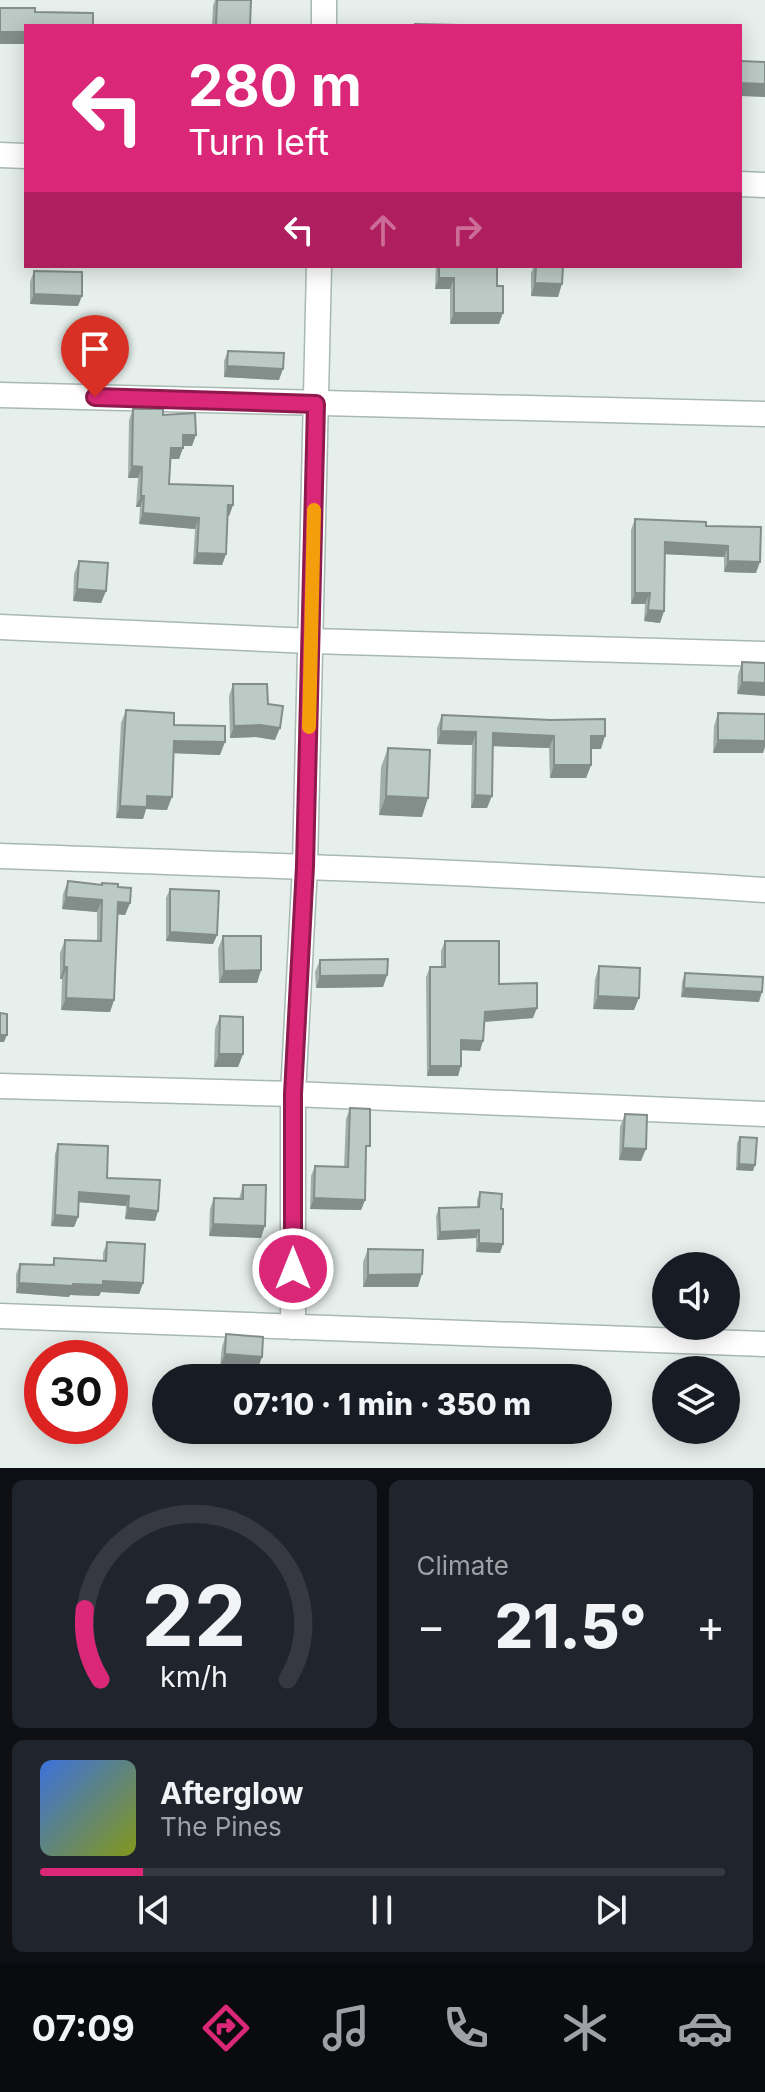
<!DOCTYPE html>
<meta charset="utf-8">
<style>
:root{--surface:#171b24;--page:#20242c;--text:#f1f3f6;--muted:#9ea1a6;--line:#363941;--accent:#db2777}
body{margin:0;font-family:Inter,sans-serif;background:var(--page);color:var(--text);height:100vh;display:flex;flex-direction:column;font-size:30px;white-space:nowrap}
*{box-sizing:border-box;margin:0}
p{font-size:26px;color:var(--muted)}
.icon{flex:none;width:44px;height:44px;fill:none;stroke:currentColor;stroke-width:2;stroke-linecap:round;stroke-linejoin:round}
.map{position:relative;height:1468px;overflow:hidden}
.panel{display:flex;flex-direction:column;gap:12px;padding:12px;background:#0d0f14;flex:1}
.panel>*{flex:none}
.banner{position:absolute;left:24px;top:24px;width:718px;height:244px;border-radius:0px;box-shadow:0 4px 20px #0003;background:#db2777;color:#fff;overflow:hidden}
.buttons{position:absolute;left:652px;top:1252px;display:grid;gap:16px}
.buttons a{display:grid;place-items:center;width:88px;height:88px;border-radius:50%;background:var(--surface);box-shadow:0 4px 20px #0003;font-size:40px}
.speed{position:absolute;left:24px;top:1340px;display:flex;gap:16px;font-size:40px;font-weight:700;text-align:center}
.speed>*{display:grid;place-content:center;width:104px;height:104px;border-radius:50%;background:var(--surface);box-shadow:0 4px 20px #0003;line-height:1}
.speed .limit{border:12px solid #d22;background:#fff;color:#111}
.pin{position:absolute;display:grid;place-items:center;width:68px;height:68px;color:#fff;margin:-82px -34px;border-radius:50% 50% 50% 0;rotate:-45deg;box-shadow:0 0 8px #0007}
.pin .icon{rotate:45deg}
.me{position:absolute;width:88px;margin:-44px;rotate:0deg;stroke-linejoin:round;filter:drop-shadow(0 0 6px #0008)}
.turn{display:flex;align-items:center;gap:28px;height:168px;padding:0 32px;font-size:36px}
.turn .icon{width:104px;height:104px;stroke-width:2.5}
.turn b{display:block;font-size:56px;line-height:68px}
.lanes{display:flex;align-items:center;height:76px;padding:0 32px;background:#0003;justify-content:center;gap:40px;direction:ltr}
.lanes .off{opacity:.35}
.big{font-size:60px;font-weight:800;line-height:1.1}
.panel .widget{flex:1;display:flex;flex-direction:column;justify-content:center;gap:12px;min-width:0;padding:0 28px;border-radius:12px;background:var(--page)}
.panel .dial{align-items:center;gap:0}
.dial svg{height:208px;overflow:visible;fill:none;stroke:var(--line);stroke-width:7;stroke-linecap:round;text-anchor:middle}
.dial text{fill:var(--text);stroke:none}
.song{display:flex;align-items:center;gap:24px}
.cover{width:96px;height:96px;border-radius:12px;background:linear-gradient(135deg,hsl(220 70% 55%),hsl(70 70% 35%))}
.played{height:8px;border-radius:4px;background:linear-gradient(90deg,var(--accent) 15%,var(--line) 15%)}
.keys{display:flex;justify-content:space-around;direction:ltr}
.heat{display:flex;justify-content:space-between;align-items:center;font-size:44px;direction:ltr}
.panel .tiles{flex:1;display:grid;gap:12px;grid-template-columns:1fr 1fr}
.widget:last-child{grid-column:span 2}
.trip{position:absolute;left:152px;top:1364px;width:460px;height:80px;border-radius:40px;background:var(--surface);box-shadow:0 4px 20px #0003;font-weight:800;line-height:80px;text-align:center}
.menu{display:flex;height:128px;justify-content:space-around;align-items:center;background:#090b0e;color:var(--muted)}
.menu .icon{width:56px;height:56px}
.menu .current{color:var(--accent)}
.menu b{font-size:36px;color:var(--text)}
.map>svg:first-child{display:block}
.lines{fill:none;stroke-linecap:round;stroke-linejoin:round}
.minor-casing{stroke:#a8b8b2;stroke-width:27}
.minor{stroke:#fff;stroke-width:24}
.wall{fill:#a1aea9}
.shaded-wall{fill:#838d89}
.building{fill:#bbcac4;stroke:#838d89;stroke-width:2}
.route-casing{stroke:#8e194d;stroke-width:20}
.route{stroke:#db2777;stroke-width:14}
.slow{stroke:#f59e0b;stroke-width:14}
</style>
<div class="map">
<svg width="765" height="1468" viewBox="0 0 765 1468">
<rect width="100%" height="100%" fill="#e6efeb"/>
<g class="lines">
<defs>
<g id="minor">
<path d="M324,26v-26"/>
<path d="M0,155l26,1"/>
<path d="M740,184l25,1"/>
<path d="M0,395l765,19"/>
<path d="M0,627l311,14 454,13"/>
<path d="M0,856c255,9 510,17 765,34"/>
<path d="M0,1086l293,8 472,20"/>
<path d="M0,1316l765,28"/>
<path d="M293,1327v-233l12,-228 14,-600"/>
</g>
</defs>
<use href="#minor" class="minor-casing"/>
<use href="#minor" class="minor"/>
</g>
<g class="wall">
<path d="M215,0h36l-1,26h-38l1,-20z"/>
<path d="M436,266h61v20l2,38h-49v-35h-15z"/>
<path d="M534,266h29l-5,31 -27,-1v-23z"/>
<path d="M34,271l44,35 -48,-2v-22z"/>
<path d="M228,351l51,29 -55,-3v-16z"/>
<path d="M133,409l30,6 29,31h-9l-4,13h-9l-1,25 64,21 -4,11h-2l-1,38 -4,11 -29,-1 2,-35 -56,-5 1,-17h-4l2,-29h-10l1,-58z"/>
<path d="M635,519l71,7 50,47 -32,-1v-15l-59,-3 -1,57 -4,12 -16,-2 1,-17h-14v-74z"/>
<path d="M79,561l27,30 -5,12 -28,-2 1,-27z"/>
<path d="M742,662l23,1 -28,31 1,-19z"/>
<path d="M233,684l35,20 7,36 -19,-3 -26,1 -1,-42z"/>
<path d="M126,710l48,15 46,30 -47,-2 -6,57 -21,-1 -3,10 -27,-1 5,-95z"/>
<path d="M718,713l45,40h-50l1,-27z"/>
<path d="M442,715l109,5 50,29h-10v16l-5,13h-36l-1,-30 -56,-2 -6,62h-16l1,-63 -35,-1v-16z"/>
<path d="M388,748l34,69 -43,-2 2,-48z"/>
<path d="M68,881l50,6 12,16 -5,12 -8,-1 -3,86 -4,12 -49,-2 1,-31h-2v-26l5,-13 32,1v-29l-35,-3 1,-15z"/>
<path d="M170,889l47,46 -4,9 -47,-3v-43z"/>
<path d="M223,936l38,34 -4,13h-38l-1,-34z"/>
<path d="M445,941l54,43 34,34 -49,4 -4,29 -19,-1 -3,26h-31l-1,-99 4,-10h11v-16z"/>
<path d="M320,960l67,15 -4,12 -67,1 -1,-16z"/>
<path d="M599,966l35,44 -41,-1 2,-30z"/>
<path d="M685,973l74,29 -78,-5 1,-15z"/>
<path d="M220,1016l23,38 -5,13h-24l1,-38z"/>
<path d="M350,1108l16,49 -1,43 -4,10 -51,-1 1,-33 4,-10 29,1 2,-48z"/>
<path d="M625,1114l16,47 -22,-1 1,-33z"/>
<path d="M740,1137l13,34 -17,-1 1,-27z"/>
<path d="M58,1144l49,34 51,33 -3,10 -30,-2 1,-13 -47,-4 -1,15 -4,10 -23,-1 4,-72z"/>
<path d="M243,1185l18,53 -52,-2 1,-27 4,-11 25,1z"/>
<path d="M480,1192l21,17 2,35 -3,9 -24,-1v-14l-39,2 -1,-24 3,-8 38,-1v-7z"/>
<path d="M107,1242l36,41 -4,11 -38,-2 -2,4 -29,-1 -1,2 -53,-4v-19l4,-10 32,1 2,-7 49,3v-8z"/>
<path d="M368,1249l50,38h-55v-25z"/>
<path d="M226,1334l36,23 -5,13 -37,-3 2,-20z"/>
</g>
<g class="shaded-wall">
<rect x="0" y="32" width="26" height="12"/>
<path d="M740,83l25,1v13l-25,-1z"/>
<path d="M439,278h15l-4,11h-15z"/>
<path d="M535,283l27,1 -4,13 -27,-1z"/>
<path d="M34,294l48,2 -4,10 -48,-2z"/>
<path d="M454,313h49l-4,11h-49z"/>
<path d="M227,366l56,3 -4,11 -55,-3z"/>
<path d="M183,435h13l-4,11h-13z"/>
<path d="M171,448h12l-4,11h-13z"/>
<path d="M132,466l10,1 -4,11h-10z"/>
<path d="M141,496h3l-4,11h-4z"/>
<path d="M228,505h5l-4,11h-6z"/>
<path d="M143,513l56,5 -4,11 -56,-5z"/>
<path d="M665,542l63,4 -4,11 -63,-3z"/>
<path d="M197,553l29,1 -4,11 -29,-1z"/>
<path d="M728,561l32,1 -4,11 -32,-1z"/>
<path d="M77,589l29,2 -5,12 -28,-2z"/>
<path d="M635,593h15l-5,11h-14z"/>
<path d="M648,610l16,1 -4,12 -16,-2z"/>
<path d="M742,682l23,1v13l-28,-2z"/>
<path d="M260,725l20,3 -5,12 -19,-3 -26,1 4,-12z"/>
<path d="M441,731l35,1 -4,13 -35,-1z"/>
<path d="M493,733l61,3 -5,12 -60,-2z"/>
<path d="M591,736h14l-4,13h-15z"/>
<path d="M718,740l47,1v6l-2,6h-50z"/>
<path d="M174,741l51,1 -5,13 -51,-2z"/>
<path d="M554,765h37l-5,13h-36z"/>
<path d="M475,795l17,1 -5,12h-16z"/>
<path d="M147,796l25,1 -5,13 -21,-1 -3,10 -27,-1 4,-12z"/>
<path d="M386,796l42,2 -6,19 -43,-2z"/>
<path d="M66,897l36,3 -5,12 -35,-3z"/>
<path d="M118,902l12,1 -5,12 -12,-1z"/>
<path d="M170,932l47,3 -4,9 -47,-3z"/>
<path d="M64,967h3l-5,12h-2z"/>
<path d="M261,970l-4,13h-38l5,-12z"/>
<path d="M387,975l-4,12 -67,1 4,-12z"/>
<path d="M684,988l78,4 -3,10 -78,-5z"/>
<path d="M598,996l41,2 -5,12 -41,-1z"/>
<path d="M66,998l48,2 -4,12 -49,-2z"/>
<path d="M537,1008l-4,10 -52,4 4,-10z"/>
<path d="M0,1035h7l-3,7h-4z"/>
<path d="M461,1040l22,1 -3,10 -22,-1z"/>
<path d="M219,1054h24l-5,13h-24z"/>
<path d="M430,1066h31l-3,10h-31z"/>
<path d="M623,1148l23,1 -5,12 -22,-1z"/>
<path d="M739,1164l16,1 -2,6 -17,-1z"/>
<path d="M79,1192l50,4 -3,10 -50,-4z"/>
<path d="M314,1198l51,2 -4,10 -51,-1z"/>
<path d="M128,1208l30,3 -3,10 -30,-2z"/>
<path d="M55,1215l23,2 -4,10 -23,-1z"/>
<path d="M213,1224l52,2 -4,12 -52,-2z"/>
<path d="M479,1230l-3,8 -39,2 3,-8z"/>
<path d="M479,1243l24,1 -3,9 -24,-1z"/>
<path d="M422,1274l-4,13h-55l5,-12z"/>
<path d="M103,1281l40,2 -4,11 -38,-2 -2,4 -29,-1 -1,2 -53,-4 3,-10 54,1z"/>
<path d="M225,1354l37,3 -5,13 -37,-3z"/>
</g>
<g class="building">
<path d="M217,0h34l-1,26h-34z"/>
<path d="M0,8h35v4l58,1v13h-67v6h-26z"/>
<path d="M415,24l44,1v1h-44z"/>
<path d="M740,61l25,1v22l-25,-1z"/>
<path d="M439,266h58v20h6v27h-49v-35h-15z"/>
<path d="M536,266h27l-1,18 -27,-1z"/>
<path d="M34,271l48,1v24l-48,-2z"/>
<path d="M228,351l56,2 -1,16 -56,-3z"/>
<path d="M133,409h30v6l32,-2 1,22h-13v13h-12l-2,36 64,2v19h-5l-2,49 -29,-1 2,-35 -56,-5 1,-17h-3l1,-29 -10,-1z"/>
<path d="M635,519l71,3v4l55,1 -1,35 -32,-1v-15l-63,-4 -1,69 -16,-1 2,-17h-15z"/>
<path d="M79,561l29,2 -2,28 -29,-2z"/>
<path d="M742,662l23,1v20l-23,-1z"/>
<path d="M233,684h34l1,20 15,2 -3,22 -20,-3 -26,1z"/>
<path d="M126,710l48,3v12l51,1v16l-51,-1 -2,56 -25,-1v11l-27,-1z"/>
<path d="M718,713l47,1v27l-47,-1z"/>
<path d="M442,715l109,5 54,-1v17h-14v29h-37v-29l-61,-3 -1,63 -17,-1 1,-63 -35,-1z"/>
<path d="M388,748l42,2 -2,48 -42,-2z"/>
<path d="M68,881l34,4v-2l16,1v3l13,1 -1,15 -12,-1 -4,98 -48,-2 1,-31h-3l1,-27 36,1 1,-41 -36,-3z"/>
<path d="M170,889l49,2 -2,44 -47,-3z"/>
<path d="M223,936h38v34l-37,1z"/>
<path d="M445,941h54v43l38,-1v25l-52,4 -2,29 -22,-1v26h-31v-99h15z"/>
<path d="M388,959l-1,16 -67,1v-16z"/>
<path d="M599,966l41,2 -1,30 -41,-2z"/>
<path d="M685,973l78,4 -1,15 -78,-4z"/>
<path d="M0,1013l7,1v21h-7z"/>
<path d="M220,1016l23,1v37h-24z"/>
<path d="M350,1108l20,1v37h-4l-1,54 -51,-2 1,-32 33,1z"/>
<path d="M625,1114l22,1 -1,34 -23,-1z"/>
<path d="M740,1137l17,1 -2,27 -16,-1z"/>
<path d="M58,1144l50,2 -1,32 53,2 -2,31 -30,-3 1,-12 -50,-4 -1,25 -23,-2z"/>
<path d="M243,1185h23l-1,41 -52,-2 1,-26 29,1z"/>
<path d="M480,1192l22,2 -1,15h2v35l-24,-1v-13l-39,2 -1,-24 40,-1z"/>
<path d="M107,1242l38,2 -2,39 -40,-2v4l-30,-1v2l-54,-3 1,-19 34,1v-7l52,3z"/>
<path d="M368,1249l55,1 -1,24 -54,1z"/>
<path d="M226,1334l37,3 -1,20 -37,-3z"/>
</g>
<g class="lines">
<defs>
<path id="route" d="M95,397l221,7 -11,462 -12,228v175"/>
</defs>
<use href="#route" class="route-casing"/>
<use href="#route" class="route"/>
<path class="slow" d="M309,727l5,-217"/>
</g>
</svg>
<div class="buttons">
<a><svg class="icon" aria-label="sound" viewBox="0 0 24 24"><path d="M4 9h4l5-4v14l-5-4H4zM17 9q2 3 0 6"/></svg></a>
<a><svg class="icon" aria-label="layers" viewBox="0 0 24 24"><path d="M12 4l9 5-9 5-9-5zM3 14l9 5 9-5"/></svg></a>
</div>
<div class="speed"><div class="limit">30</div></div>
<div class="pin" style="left:95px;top:397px;background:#d93025"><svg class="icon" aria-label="arrive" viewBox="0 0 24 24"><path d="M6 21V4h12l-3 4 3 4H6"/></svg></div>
<svg class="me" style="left:293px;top:1269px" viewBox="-20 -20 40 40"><circle r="17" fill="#db2777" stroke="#fff" stroke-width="3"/><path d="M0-11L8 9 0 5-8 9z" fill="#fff"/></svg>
<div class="trip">07:10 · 1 min · 350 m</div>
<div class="banner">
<div class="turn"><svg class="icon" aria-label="left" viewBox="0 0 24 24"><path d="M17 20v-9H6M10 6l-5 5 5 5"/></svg><div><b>280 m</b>Turn left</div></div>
<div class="lanes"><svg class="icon" aria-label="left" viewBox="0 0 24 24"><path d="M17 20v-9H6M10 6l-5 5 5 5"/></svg><svg class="icon off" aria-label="ahead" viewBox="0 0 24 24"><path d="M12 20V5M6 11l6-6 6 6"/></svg><svg class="icon off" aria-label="right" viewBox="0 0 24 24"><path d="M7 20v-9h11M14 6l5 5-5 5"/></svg></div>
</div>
</div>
<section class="panel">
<div class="tiles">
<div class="widget dial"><svg viewBox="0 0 100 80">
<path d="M14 69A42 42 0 1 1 86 69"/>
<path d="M14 69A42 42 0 0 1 8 42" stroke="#db2777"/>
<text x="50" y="56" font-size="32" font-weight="700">22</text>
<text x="50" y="72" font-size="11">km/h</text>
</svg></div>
<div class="widget"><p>Climate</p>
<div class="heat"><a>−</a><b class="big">21.5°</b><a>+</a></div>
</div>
<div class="widget">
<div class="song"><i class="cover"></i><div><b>Afterglow</b><p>The Pines</p></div></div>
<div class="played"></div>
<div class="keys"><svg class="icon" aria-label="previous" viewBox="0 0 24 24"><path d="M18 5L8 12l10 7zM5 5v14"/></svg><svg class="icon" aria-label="pause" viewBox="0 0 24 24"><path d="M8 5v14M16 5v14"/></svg><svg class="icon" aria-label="next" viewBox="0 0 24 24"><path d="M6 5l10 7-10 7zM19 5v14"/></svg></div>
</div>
</div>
</section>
<nav class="menu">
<b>07:09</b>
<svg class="icon current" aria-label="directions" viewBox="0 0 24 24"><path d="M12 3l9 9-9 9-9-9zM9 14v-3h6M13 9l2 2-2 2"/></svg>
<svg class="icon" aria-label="music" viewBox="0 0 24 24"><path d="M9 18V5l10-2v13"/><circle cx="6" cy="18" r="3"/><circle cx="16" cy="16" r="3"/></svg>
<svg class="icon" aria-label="phone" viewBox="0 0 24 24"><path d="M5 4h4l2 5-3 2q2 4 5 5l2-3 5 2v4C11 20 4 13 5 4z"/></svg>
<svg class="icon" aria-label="climate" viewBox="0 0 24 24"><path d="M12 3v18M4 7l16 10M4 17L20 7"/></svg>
<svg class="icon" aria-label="car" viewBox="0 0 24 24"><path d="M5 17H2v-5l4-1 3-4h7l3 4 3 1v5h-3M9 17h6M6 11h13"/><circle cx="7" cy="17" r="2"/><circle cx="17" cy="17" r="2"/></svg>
</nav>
